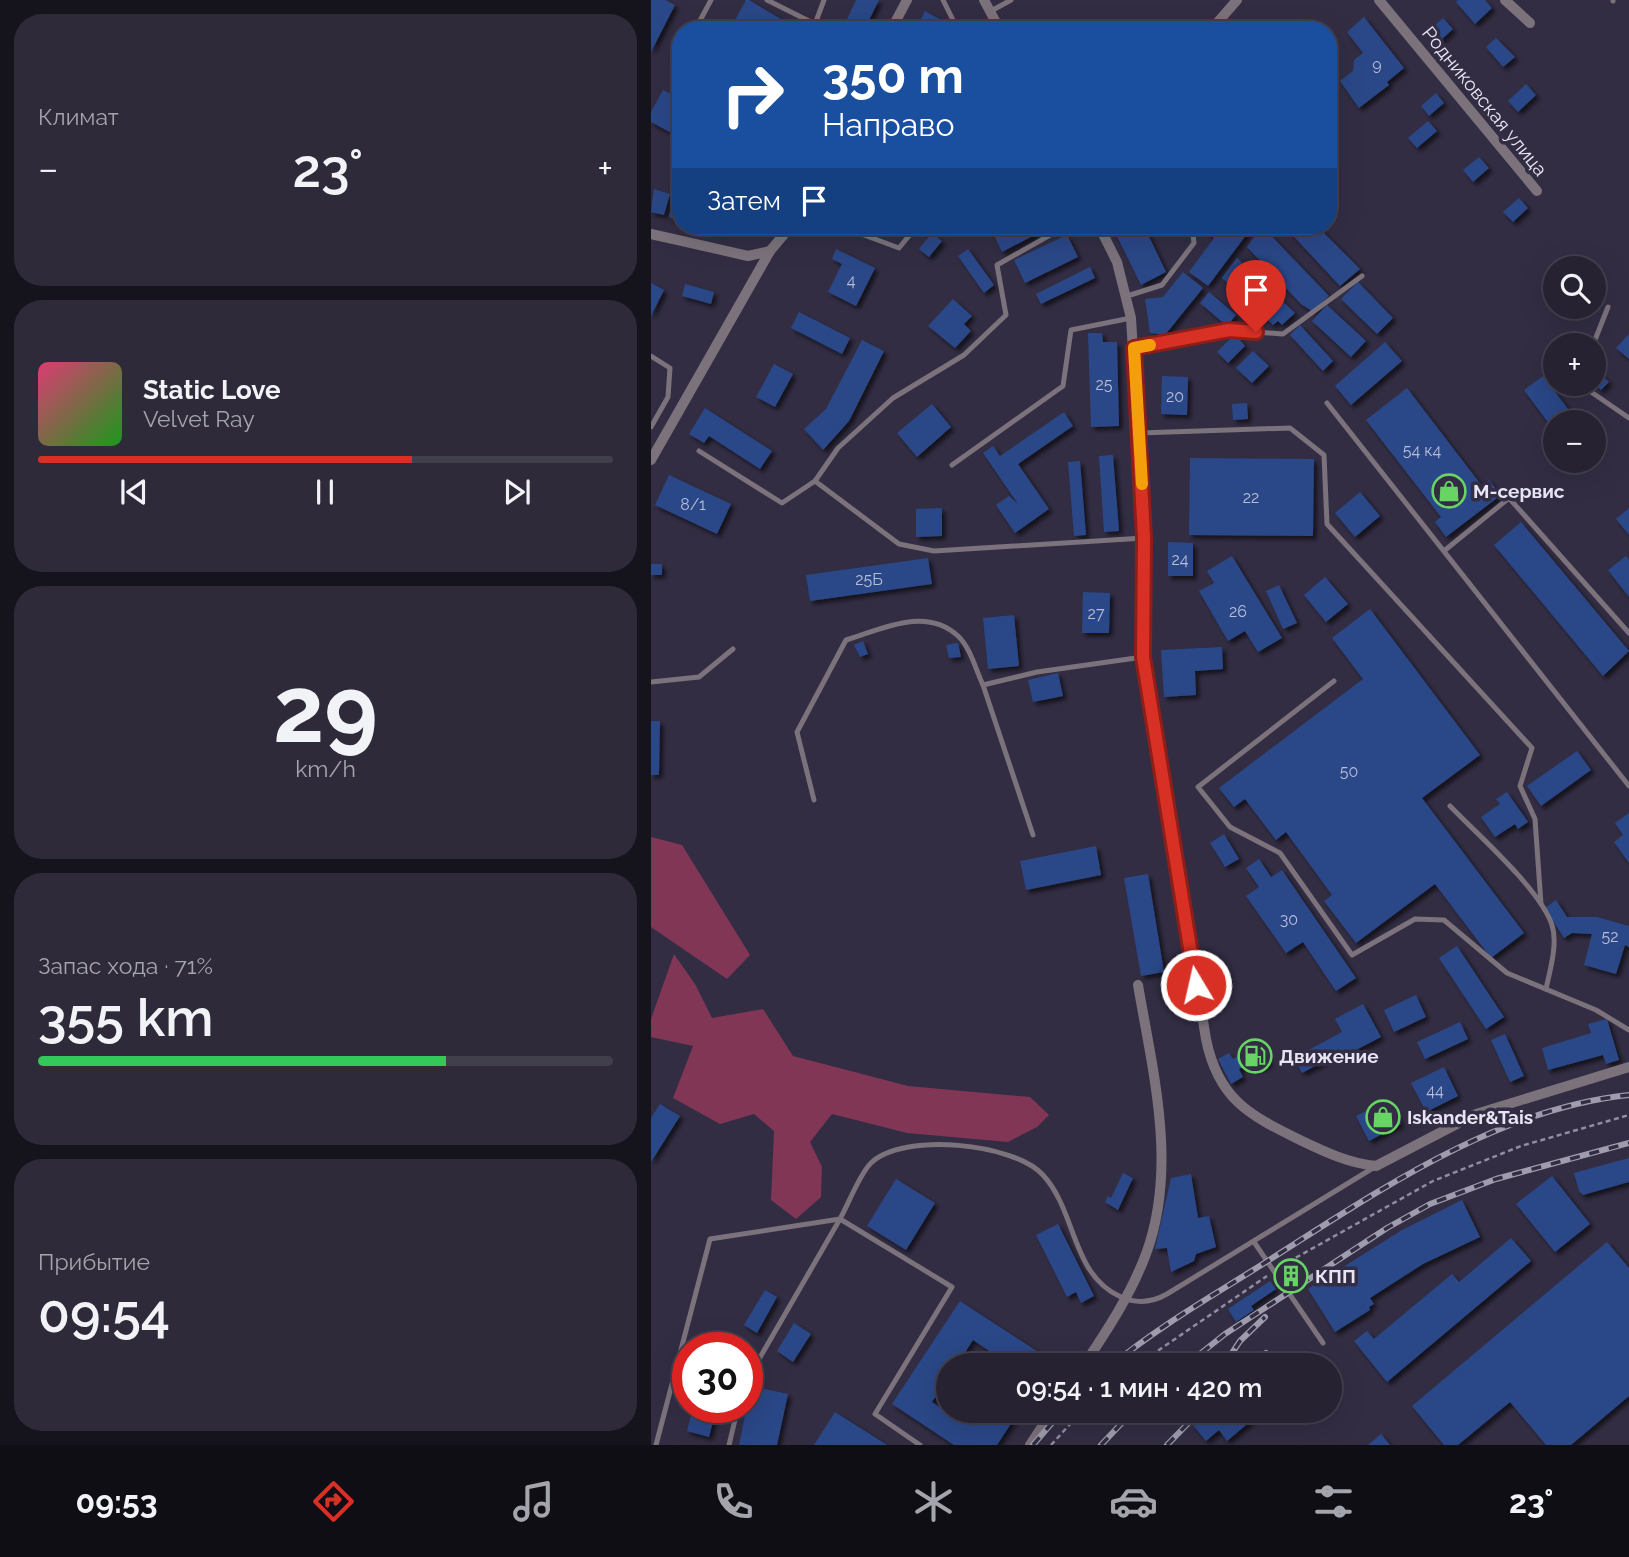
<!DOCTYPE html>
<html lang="ru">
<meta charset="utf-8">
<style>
:root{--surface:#262232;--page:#2e2a3a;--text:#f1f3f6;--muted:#a4a4ac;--line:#423f4d;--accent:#d93025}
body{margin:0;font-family:Raleway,sans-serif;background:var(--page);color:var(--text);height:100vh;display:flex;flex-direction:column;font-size:26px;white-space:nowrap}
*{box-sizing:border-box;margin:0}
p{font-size:23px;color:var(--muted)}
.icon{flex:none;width:38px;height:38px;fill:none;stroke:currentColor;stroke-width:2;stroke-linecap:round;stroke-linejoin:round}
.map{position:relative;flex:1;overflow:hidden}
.details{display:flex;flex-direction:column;gap:14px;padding:14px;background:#15131c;width:651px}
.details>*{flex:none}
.hud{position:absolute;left:21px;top:21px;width:665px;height:214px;border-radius:28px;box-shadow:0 7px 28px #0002,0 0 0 2px var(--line);background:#1a4fa0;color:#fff;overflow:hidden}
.tools{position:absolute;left:892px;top:256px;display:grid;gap:14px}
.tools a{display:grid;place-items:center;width:63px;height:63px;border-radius:50%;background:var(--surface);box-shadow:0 7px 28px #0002,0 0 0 2px var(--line);font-size:35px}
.speed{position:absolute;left:21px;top:1332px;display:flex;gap:14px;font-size:35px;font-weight:700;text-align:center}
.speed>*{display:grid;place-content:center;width:91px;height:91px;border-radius:50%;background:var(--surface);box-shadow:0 7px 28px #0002,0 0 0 2px var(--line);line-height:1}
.speed .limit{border:10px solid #d22;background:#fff;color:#111}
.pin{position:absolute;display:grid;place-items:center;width:60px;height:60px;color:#fff;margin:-72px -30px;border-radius:50% 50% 50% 0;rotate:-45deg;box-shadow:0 0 7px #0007}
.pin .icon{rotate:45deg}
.me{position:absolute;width:77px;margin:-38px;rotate:351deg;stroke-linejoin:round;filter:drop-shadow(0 0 5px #0008)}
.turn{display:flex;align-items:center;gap:24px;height:147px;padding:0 35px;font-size:32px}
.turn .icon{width:91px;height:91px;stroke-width:2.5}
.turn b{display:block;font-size:49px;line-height:60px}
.then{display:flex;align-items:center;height:66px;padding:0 35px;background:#0003;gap:14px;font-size:26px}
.big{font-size:52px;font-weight:600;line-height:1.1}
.details .tile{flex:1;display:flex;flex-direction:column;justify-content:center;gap:10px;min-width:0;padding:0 24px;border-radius:28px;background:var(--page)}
.details .dial{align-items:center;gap:0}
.dial b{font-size:91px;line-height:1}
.song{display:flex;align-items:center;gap:21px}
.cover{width:84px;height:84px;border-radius:10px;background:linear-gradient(135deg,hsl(340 70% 55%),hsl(120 70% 35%))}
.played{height:7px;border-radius:4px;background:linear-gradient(90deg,var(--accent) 65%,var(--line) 65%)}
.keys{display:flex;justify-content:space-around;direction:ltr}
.heat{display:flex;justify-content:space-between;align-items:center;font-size:38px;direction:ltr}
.charge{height:10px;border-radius:5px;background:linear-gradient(90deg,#34c759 71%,var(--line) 0)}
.trip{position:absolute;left:285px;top:1353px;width:406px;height:70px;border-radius:35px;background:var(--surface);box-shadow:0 7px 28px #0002,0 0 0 2px var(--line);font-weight:600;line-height:70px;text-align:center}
.tab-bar{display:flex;height:112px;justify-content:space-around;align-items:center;background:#0f0e14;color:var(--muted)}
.tab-bar .icon{width:49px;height:49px}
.tab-bar .selected{color:var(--accent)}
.tab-bar b{font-size:32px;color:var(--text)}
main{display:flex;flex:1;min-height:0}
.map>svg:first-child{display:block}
.green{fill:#823656}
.building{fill:#2c4787;filter:url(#shadow)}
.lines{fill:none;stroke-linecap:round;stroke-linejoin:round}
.path{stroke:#918d9f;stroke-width:2.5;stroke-dasharray:5 3.5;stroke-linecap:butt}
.lane{stroke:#7b727b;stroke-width:5}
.street{stroke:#7b727b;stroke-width:10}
.rail-casing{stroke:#9f9cad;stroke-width:6}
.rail{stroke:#322d43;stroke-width:3.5;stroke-dasharray:10;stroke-linecap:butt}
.route-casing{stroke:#8d1f18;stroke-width:18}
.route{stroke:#d93025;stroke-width:12}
.slow{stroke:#f59e0b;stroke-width:12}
.labels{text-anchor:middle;stroke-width:7;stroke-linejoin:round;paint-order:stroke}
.number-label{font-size:16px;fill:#b8bdd8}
.street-label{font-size:19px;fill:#e7e4f3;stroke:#322d43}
.poi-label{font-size:19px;font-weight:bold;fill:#e7e4f3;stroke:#322d43;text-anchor:start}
</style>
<main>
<section class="details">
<div class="tile"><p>Климат</p>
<div class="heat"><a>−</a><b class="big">23°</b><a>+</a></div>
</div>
<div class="tile">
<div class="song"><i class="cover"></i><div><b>Static Love</b><p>Velvet Ray</p></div></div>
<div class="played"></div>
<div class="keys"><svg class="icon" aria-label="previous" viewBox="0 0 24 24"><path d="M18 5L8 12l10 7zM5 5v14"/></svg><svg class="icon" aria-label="pause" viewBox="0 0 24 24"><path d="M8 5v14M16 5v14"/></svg><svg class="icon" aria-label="next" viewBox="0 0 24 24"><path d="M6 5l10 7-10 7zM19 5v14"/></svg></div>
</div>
<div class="tile dial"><b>29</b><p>km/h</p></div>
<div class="tile"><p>Запас хода · 71%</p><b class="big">355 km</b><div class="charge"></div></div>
<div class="tile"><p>Прибытие</p><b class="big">09:54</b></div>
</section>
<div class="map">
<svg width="978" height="1445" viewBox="0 0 978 1445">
<defs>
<filter id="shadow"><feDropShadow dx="3.5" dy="3.5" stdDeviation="2" flood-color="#0009"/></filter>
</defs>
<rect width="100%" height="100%" fill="#322d43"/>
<g class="green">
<path d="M0,837l31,8 68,110 -23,24 -76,-52z"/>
<path d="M23,954l21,30 17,34 51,-9 30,47 115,30 122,11 19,18 -12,12 -29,15 -101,-9 -75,-19 -22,28 12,25 -1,30 -25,22 -25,-19 3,-69 -20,-17 -34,10 -47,-26 20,-52 -42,-9v-18z"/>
</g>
<g class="building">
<path d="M0,0h14l10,5 -24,47z"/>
<path d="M95,0h3l50,30h-48l-16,-10z"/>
<path d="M205,0h23l-15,30h-22z"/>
<path d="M807,0h27l7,8 -17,16 -19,-22z"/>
<path d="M274,11l18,10 -4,9h-23z"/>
<path d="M713,17l40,51 -17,14 2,3 -30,23 -19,-27 13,-10 1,-11 9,-7 -16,-21z"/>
<path d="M792,18l10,11 -14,13 -10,-11z"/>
<path d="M613,20l11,10h-19z"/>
<path d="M845,38l19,19 -12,10 -17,-20z"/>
<path d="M875,84l10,11 -18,17 -10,-11z"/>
<path d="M12,90l18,9v39l-30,-16v-10z"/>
<path d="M785,93l8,10 -15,13 -8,-10z"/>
<path d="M777,121l9,10 -20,17 -9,-10z"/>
<path d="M828,157l10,11 -16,14 -10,-12z"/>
<path d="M3,189l16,5 -6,21 -13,-3z"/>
<path d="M24,195l6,1v25l-12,-4z"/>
<path d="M868,198l9,10 -15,14 -10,-10z"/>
<path d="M49,226h24l-2,7z"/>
<path d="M347,226h54l-50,26 -11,-23z"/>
<path d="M461,226h32l22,46 -25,13z"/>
<path d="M560,226h42l-45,60 -19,-14 25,-34 -8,-6z"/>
<path d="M611,226l67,70 -17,15 -11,-7 -54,-57z"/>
<path d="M633,226h33l43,43 -20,17z"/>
<path d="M281,233l10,8 -13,16 -10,-8z"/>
<path d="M416,235l11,22 -53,26 -11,-23z"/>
<path d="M185,249l39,19 -19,38 -28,-14 14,-28 -10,-5z"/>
<path d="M317,249l26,36 -10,8 -26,-37z"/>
<path d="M586,258l58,55 -13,12 -4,-4 -5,4 -51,-47z"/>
<path d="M439,267l5,11 -54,26 -5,-10z"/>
<path d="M532,272l20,16 -38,47 -15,-2 -5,-34 18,-2z"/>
<path d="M707,282l35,36 -16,16 -36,-35z"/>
<path d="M0,283l13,7 -13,26z"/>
<path d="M34,284l29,8 -3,12 -29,-8z"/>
<path d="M558,292l27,23 -9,11 -27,-23z"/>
<path d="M302,299l19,17 -8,8 7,7 -16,17 -27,-22z"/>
<path d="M676,305l39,36 -15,16 -39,-36z"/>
<path d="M148,312l51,26 -8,16 -51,-26z"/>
<path d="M649,325l33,36 -10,10 -33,-36z"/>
<path d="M437,333h14l1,9h14l2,84 -28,1z"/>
<path d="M584,334l10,12 -17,17 -11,-11z"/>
<path d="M978,334v25l-13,-11z"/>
<path d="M211,340l22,11 -35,70 -26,29 -19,-21 22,-20z"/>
<path d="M734,342l17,19 -51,44 -16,-19z"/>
<path d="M602,351l16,15 -17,17 -16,-15z"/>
<path d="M123,364l19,10 -18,33 -19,-10z"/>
<path d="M944,370l14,12 -8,8 -7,-6z"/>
<path d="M511,376l26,1 -1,38 -26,-1z"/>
<path d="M892,376l35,46h-22v11l-32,-43z"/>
<path d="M756,388l75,98 7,-6 12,15 -55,42 -11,-15 6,-5 -75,-97z"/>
<path d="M596,403l1,16 -15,1 -1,-16z"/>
<path d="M281,404l19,23 -34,30 -20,-24z"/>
<path d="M54,408l67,43 -12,18 -51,-33 -5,7 -15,-9z"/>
<path d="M413,412l9,14 -55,38 31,45 -34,24 -19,-28 13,-9 9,8 -35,-51 10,-7 7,10z"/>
<path d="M462,455l6,76 -15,1 -5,-76z"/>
<path d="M539,458l124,1 -1,77 -124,-1z"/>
<path d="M429,461l6,74 -12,1 -6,-74z"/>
<path d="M18,475l62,29 -14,30 -62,-29z"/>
<path d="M709,492l20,24 -25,21 -20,-24z"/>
<path d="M291,508v28l-26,1v-28z"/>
<path d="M978,508v27l-13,-16z"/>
<path d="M870,522l108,129 -26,25 -109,-131z"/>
<path d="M517,542l25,1v33h-25z"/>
<path d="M581,556l50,82 -24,14 -13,-21 -17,10 -29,-50 15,-8 -7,-12z"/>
<path d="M975,556l3,4v37l-21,-27z"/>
<path d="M277,558l4,26 -122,17 -4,-26z"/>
<rect x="0" y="564" width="11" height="11"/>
<path d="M674,577l23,27 -22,18 -22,-27z"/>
<path d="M628,585l18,38 -14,6 -17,-38z"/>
<path d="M432,592l27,1 -1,40h-27z"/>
<path d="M719,609l110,146 -58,43 102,135 -33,25 -56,-74 -79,59 -32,-42 8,-6 -46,-63 -10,8 -31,-41 -11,8 -15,-19 144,-109 -31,-41z"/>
<path d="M363,615l5,51 -31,3 -5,-51z"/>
<path d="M212,641l5,13 -8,3 -6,-12z"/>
<path d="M307,643l3,14 -12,1 -3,-13z"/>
<path d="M571,647l1,22 -28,2 1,24 -32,2 -3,-47z"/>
<path d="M407,673l5,23 -30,6 -5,-22z"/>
<path d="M0,721h9l-1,54h-8z"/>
<path d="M926,751l14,19 -50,36 -14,-20z"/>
<path d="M856,792l21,30 -10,7 -3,-5 -20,13 -14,-20 19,-13 -4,-5z"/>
<path d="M978,813v50l-15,-21 9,-7 -8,-12z"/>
<path d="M573,834l15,25 -14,8 -15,-24z"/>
<path d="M445,846l5,29 -75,15 -6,-29z"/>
<path d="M608,859l12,18 11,-7 74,108 -20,13 -33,-49 -17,11 -40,-57 13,-9 -13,-19z"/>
<path d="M497,874l16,98 -23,4 -17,-98z"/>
<path d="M905,900l11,17h30l32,9v21l-4,-2 -9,29 -32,-9 8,-31 -20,-1 -8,5 -19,-30z"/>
<path d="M806,946l47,71 -18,12 -47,-71z"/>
<path d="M765,995l10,22 -32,15 -10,-22z"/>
<path d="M712,1004l18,33 -46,24 -3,-4 -30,16 -8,-15 48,-26 -7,-13z"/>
<path d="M956,1019l12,41 -13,4 -3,-9 -55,15 -6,-22 49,-15 -3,-9z"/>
<path d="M809,1022l8,17 -43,20 -8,-17z"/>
<path d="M854,1034l19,42 -14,6 -19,-42z"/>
<path d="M605,1038l14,25 -13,7 -4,-8 -14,7 4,8 -12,7 -13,-25 11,-6 4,6 14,-8 -3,-6z"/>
<path d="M793,1067l14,29 -32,16 -15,-29z"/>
<path d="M738,1100l12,24 -32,17 -13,-25z"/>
<path d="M9,1104l20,12 -29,46v-44z"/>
<path d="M978,1158v24l-46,13 -4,-4 -5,-18z"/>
<path d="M472,1173l10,5 -15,32 -13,-8 3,-6 3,2z"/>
<path d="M540,1174l7,44 11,-2 7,31 -20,7 -2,7 -23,11 -4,-24 -12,1 16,-71z"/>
<path d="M901,1176l38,48 -35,28 -39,-48z"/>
<path d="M245,1179l39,24 -29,47 -39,-24z"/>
<path d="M811,1200l18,37 -57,27 -53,34 4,6 -5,3 1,3 -35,22 -27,-43 94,-59z"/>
<path d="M407,1224l36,72 -13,7 -5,-11 -9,5 -31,-62z"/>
<path d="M860,1238l20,23 -144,121 -33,-41 13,-10 7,8 78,-65 7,8z"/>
<path d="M956,1242l22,26v128l-58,49h-25l-36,-43 -52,43h-14l-32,-39z"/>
<path d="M641,1268l6,9 -9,6 -6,-9z"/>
<path d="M619,1281l6,8 -25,17 3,4 -18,12 -8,-13z"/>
<path d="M114,1290l12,7 -20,36 -13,-8z"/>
<path d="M309,1301l92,60 -3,4h-52l4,-6 -28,-19 -16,25h-8v12l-17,25 28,19 7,-11h53l-23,35h-43l-62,-41z"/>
<path d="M143,1323l17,11 -18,28 -16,-11z"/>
<path d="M625,1358l6,7h-15z"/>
<path d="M100,1386l37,8 -11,51h-38z"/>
<path d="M42,1407l23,3 -7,27 -22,-6z"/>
<path d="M560,1410h53l-37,31 -8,-11 -13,11 -13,-16z"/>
<path d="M184,1412l52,33h-73z"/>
<path d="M730,1434l9,11h-22z"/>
</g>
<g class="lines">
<g class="path">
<path d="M630,1266l152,-85 88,-35 108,-31"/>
<path d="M486,1365l130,-89"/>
<path d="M400,1445l32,-35"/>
</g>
<g class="lane">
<path d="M116,0l48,24"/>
<path d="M292,0l15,30"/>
<path d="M962,0v1"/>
<path d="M340,11l20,-11"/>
<path d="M44,30l16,-30"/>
<path d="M167,30l-3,-6 9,-24"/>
<path d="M189,226l59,22 18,-22"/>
<path d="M476,296l35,-11 32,-42 -2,-17"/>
<path d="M942,345l15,-38"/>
<path d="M483,348l95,-18 54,4 79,-58"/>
<path d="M0,356l19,12 -2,29 -17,30"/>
<path d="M927,383l51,35"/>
<path d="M676,403l302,383"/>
<path d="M489,433l150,-5 34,27 3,69 205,224 -12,38 15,33 6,85"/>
<path d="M48,451l83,52 33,-22 84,63 35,7 210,-13"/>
<path d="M301,465l111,-79 8,-56 60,-12"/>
<path d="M164,481l23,-33 55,-50 71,-43 42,-40 -9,-50 69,-39"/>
<path d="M793,551l65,-53 120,135"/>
<path d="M683,681l-136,106 32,40 50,26 72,102 63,-36 29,1 63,53 89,37 33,20"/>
<path d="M0,682l48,-5 34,-28"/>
<path d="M332,685l50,150"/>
<path d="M163,800l-17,-68 49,-92c36,-11 80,-34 112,-4 12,11 18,34 25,49l54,-13 106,-15"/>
<path d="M799,806c27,28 90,83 102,119 6,19 -2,45 -6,64"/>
<path d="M603,1242l69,101"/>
<path d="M96,1380l93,-161 112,68 -77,127 45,31"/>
<path d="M5,1445l54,-206 130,-20c8,-14 20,-46 31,-56 32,-31 143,-20 172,12 34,37 28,100 78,122 16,7 32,5 46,-3l206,-126"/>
<path d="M78,1445l9,-38"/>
</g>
<g class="street">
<path d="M333,0l16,30"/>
<path d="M728,0l158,191"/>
<path d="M854,0l25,23"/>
<path d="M240,30l16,-30"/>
<path d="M560,30l26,-30"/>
<path d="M448,226l18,36 14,56 13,220 -1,119 63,382c12,60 43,76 94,101 25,12 48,23 76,26l100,-52 153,-47"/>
<path d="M0,234l97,22 22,-5"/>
<path d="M0,460l119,-209 21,-25"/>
<path d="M433,1365c24,-36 47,-71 62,-111 32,-87 7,-181 -8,-269"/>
<path d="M379,1445l23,-35"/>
</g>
<defs>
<g id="rail">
<path d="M461,1365c47,-39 102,-70 154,-103 111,-70 229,-153 363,-167"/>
<path d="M535,1365l39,-31 162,-106 43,-24 66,-25 133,-36"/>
<path d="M573,1365l16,-24 25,-24"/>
<path d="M602,1365l13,-12"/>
<path d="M382,1445l30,-35"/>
<path d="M450,1445l33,-35"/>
<path d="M516,1445l34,-35"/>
</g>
</defs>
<use href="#rail" class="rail-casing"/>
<use href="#rail" class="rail"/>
</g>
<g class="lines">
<defs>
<path id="route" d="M545,985l-53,-328 1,-119 -10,-190 95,-18 27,2"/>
</defs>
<use href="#route" class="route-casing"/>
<use href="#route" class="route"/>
<path class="slow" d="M491,484l-8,-136 16,-3"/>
</g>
<defs>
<symbol id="shop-ring" viewBox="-11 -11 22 22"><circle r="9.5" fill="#322d43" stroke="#68d465" stroke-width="1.5"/><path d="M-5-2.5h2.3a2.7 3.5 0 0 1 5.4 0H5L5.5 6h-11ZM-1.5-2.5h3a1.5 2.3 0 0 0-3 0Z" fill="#68d465"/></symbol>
<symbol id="fuel-ring" viewBox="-11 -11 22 22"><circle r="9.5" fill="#322d43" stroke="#68d465" stroke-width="1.5"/><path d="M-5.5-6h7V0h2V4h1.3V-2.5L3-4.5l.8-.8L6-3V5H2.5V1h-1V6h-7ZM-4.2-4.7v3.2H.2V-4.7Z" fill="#68d465"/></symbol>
<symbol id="building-ring" viewBox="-11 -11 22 22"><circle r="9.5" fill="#322d43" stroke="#68d465" stroke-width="1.5"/><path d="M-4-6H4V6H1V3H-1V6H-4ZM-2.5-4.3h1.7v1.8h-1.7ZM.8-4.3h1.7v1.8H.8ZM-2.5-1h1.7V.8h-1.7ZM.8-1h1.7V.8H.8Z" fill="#68d465"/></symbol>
</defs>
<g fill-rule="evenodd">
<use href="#shop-ring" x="779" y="472" width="38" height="38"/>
<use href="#fuel-ring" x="585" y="1037" width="38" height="38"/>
<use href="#shop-ring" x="713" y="1098" width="38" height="38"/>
<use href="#building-ring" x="621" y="1257" width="38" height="38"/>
</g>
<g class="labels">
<g class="number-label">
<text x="726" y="70">9</text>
<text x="200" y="286">4</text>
<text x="453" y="390">25</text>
<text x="524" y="402">20</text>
<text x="771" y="456">54 к4</text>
<text x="600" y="503">22</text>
<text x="42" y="510">8/1</text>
<text x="529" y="565">24</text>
<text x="218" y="585">25Б</text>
<text x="587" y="617">26</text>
<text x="445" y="619">27</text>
<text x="698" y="777">50</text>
<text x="638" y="925">30</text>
<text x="959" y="942">52</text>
<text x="784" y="1096">44</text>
</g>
<g class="street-label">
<text transform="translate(834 101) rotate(51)" y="7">Родниковская улица</text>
</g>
<g class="poi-label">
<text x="822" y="498">М-сервис</text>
<text x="628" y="1063">Движение</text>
<text x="756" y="1124">Iskander&amp;Tais</text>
<text x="664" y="1283">КПП</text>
</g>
</g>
</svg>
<div class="tools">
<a><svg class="icon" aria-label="search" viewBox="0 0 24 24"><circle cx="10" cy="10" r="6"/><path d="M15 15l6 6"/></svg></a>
<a>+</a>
<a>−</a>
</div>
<div class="speed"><div class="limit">30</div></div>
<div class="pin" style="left:605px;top:332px;background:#d93025"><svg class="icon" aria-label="arrive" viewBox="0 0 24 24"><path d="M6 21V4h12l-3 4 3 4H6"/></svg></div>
<svg class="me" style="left:545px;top:985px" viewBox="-20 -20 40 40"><circle r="17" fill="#d93025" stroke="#fff" stroke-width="3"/><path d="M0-11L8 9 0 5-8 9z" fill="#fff"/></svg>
<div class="trip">09:54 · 1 мин · 420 m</div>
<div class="hud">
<div class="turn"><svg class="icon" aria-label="right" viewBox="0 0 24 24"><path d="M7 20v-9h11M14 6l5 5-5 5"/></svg><div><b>350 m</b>Направо</div></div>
<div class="then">Затем<svg class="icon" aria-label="arrive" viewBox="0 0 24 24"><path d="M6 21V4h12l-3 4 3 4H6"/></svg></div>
</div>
</div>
</main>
<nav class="tab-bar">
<b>09:53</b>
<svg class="icon selected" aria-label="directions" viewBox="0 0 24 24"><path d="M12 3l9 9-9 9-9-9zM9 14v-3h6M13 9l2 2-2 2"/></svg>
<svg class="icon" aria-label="music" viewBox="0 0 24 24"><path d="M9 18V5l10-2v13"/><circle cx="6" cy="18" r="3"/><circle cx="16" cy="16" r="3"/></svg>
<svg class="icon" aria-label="phone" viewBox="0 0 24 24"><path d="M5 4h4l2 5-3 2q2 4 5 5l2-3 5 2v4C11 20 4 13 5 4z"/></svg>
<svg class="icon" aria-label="climate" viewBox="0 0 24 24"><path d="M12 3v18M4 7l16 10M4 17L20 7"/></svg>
<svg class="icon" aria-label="car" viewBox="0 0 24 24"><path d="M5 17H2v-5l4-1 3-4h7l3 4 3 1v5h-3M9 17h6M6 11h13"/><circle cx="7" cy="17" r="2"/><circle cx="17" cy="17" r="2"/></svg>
<svg class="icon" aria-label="filters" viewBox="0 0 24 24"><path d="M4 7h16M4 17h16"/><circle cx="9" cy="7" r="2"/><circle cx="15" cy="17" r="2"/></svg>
<b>23°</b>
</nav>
